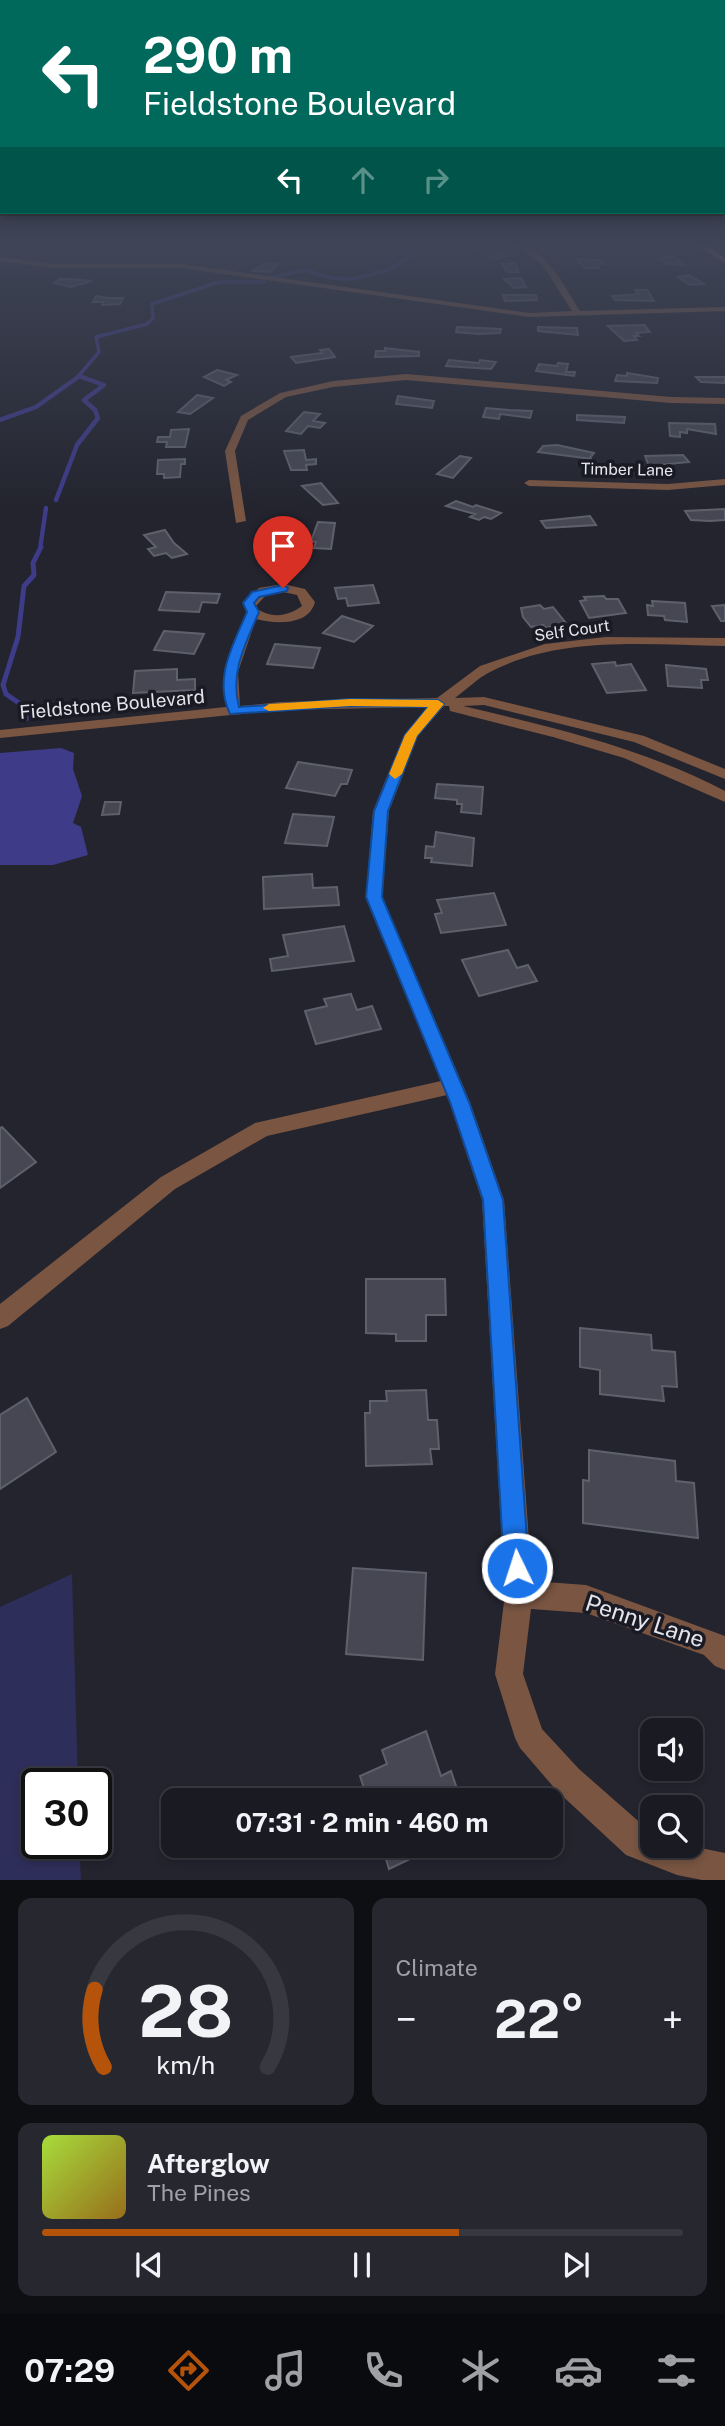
<!DOCTYPE html>
<meta charset="utf-8">
<style>
:root{--surface:#1a1b22;--page:#27282f;--text:#f1f3f6;--muted:#9fa1a5;--line:#383940;--accent:#b45309}
body{margin:0;font-family:"Public Sans",sans-serif;background:var(--page);color:var(--text);height:100vh;display:flex;flex-direction:column;font-size:26px;white-space:nowrap}
*{box-sizing:border-box;margin:0}
p{font-size:23px;color:var(--muted)}
.icon{flex:none;width:38px;height:38px;fill:none;stroke:currentColor;stroke-width:2;stroke-linecap:round;stroke-linejoin:round}
.map{position:relative;height:1880px;overflow:hidden}
.panel{display:flex;flex-direction:column;gap:18px;padding:18px;background:#0e0f13;flex:1}
.panel>*{flex:none}
.top-card{position:absolute;left:0px;top:0px;width:726px;height:214px;box-shadow:0 4px 10px #0003,0 0 0 2px var(--line);background:#00695c;color:#fff;overflow:hidden}
.controls{position:absolute;left:640px;top:1718px;display:grid;gap:14px}
.controls a{display:grid;place-items:center;width:63px;height:63px;border-radius:14px;background:var(--surface);box-shadow:0 4px 10px #0003,0 0 0 2px var(--line);font-size:35px}
.speed{position:absolute;left:21px;top:1768px;display:flex;gap:14px;font-size:35px;font-weight:700;text-align:center}
.speed>*{display:grid;place-content:center;width:91px;height:91px;border-radius:50%;background:var(--surface);box-shadow:0 4px 10px #0003,0 0 0 2px var(--line);line-height:1}
.speed .limit{border:4px solid #111;border-radius:10px;background:#fff;color:#111}
.pin{position:absolute;display:grid;place-items:center;width:60px;height:60px;color:#fff;margin:-72px -30px;border-radius:50% 50% 50% 0;rotate:-45deg;box-shadow:0 0 7px #0007}
.pin .icon{rotate:45deg}
.me{position:absolute;width:77px;margin:-38px;rotate:356deg;stroke-linejoin:round;filter:drop-shadow(0 0 5px #0008)}
.turn{display:flex;align-items:center;gap:24px;height:147px;padding:0 28px;font-size:32px}
.turn .icon{width:91px;height:91px;stroke-width:2.5}
.turn b{display:block;font-size:49px;line-height:60px}
.lanes{display:flex;align-items:center;height:66px;padding:0 28px;background:#0003;justify-content:center;gap:35px;direction:ltr}
.lanes .off{opacity:.35}
.big{font-size:52px;font-weight:700;line-height:1.1}
.panel .tile{flex:1;display:flex;flex-direction:column;justify-content:center;gap:10px;min-width:0;padding:0 24px;border-radius:14px;background:var(--page)}
.panel .dial{align-items:center;gap:0}
.dial svg{height:182px;overflow:visible;fill:none;stroke:var(--line);stroke-width:7;stroke-linecap:round;text-anchor:middle}
.dial text{fill:var(--text);stroke:none}
.song{display:flex;align-items:center;gap:21px}
.cover{width:84px;height:84px;border-radius:10px;background:linear-gradient(135deg,hsl(80 70% 55%),hsl(40 70% 35%))}
.played{height:7px;border-radius:4px;background:linear-gradient(90deg,var(--accent) 65%,var(--line) 65%)}
.keys{display:flex;justify-content:space-around;direction:ltr}
.heat{display:flex;justify-content:space-between;align-items:center;font-size:38px;direction:ltr}
.panel .tiles{flex:1;display:grid;gap:18px;grid-template-columns:1fr 1fr}
.tile:last-child{grid-column:span 2}
.trip{position:absolute;left:161px;top:1788px;width:402px;height:70px;border-radius:14px;background:var(--surface);box-shadow:0 4px 10px #0003,0 0 0 2px var(--line);font-weight:700;line-height:70px;text-align:center}
.menu{display:flex;height:112px;justify-content:space-around;align-items:center;background:#0a0b0e;color:var(--muted)}
.menu .icon{width:49px;height:49px}
.menu .active{color:var(--accent)}
.menu b{font-size:32px;color:var(--text)}
.map>svg:first-child{display:block}
.green{fill:#2e2e5a}
.water{fill:#3e3b89}
.lines{fill:none;stroke-linecap:round;stroke-linejoin:round}
.stream-far2{stroke:#3e3b89;stroke-width:3.5}
.stream-far1{stroke:#3e3b89;stroke-width:4.5}
.stream{stroke:#3e3b89;stroke-width:5}
.building{fill:#464753;stroke:#5e606c;stroke-width:2}
.minor{fill:#795542;fill-rule:evenodd}
.major{fill:#cd835b;fill-rule:evenodd}
.route{fill:#1a73e8;stroke:#114b97;stroke-width:2}
.slow{fill:#f59e0b}
.labels{text-anchor:middle;stroke-width:7;stroke-linejoin:round;paint-order:stroke}
.far-street-label{font-size:16px;fill:#e4e5ec;stroke:#191a24}
.street-label{font-size:19px;fill:#e4e5ec;stroke:#191a24}
.near-street-label{font-size:23px;fill:#e4e5ec;stroke:#191a24}
</style>
<div class="map">
<svg width="725" height="1880" viewBox="0 0 725 1880">
<rect width="100%" height="100%" fill="#23242e"/>
<path class="green" d="M72,1574l6,209h-41v60h42l2,37h-81v-273z"/>
<path class="water" d="M61,748l13,5 -1,16 9,27 -9,27 8,4 7,28 -35,10h-53v-112z"/>
<g class="lines">
<g class="stream-far2">
<path d="M273,277l32,-7 27,8 22,1 34,-9 24,-15 -6,-9"/>
<path d="M78,376l9,3"/>
<path d="M76,379l23,-27 -3,-15 51,-13 6,-6 -1,-14 67,-22h45"/>
</g>
<g class="stream-far1">
<path d="M0,420l36,-13 42,-30"/>
<path d="M56,500l21,-55 21,-27 -3,-8 -11,-10 20,-15 -22,-8"/>
<path d="M40,549l6,-41"/>
</g>
<path class="stream" d="M26,719v-11l-20,-14 -3,-9 15,-48 6,-51 10,-11 -1,-12 8,-16"/>
</g>
<g class="building">
<path d="M483,248l4,1 20,7 -12,3 -21,-9z"/>
<path d="M673,256l12,9 -19,-1 -8,-6z"/>
<path d="M576,259l25,1 3,4h-8l3,4h-14z"/>
<path d="M267,263l11,1 -8,8 -17,-1z"/>
<path d="M515,263l4,9h-12l-5,-8z"/>
<path d="M689,275l15,9 -14,1 -12,-8z"/>
<path d="M521,278l5,9 -12,1 -10,-9z"/>
<path d="M60,279h10l22,2 -21,6 -17,-4z"/>
<path d="M635,290h12l7,11 -39,-1 -3,-4 27,-2z"/>
<path d="M503,295h33l1,5 -32,1z"/>
<path d="M96,296l12,2h15l-3,6 -18,1 1,-3h-10z"/>
<path d="M644,325l6,7 -14,1 3,3h-5l3,4 -13,1 -16,-15z"/>
<path d="M457,327l23,1 21,1 -1,4 -21,1 -23,-2z"/>
<path d="M538,327l39,1 1,7 -40,-4z"/>
<path d="M385,348l34,4v4l-44,1 1,-6h9z"/>
<path d="M329,349l6,8 -39,6 -5,-6 31,-4 -2,-3z"/>
<path d="M449,360l30,3 1,-3 16,2 -5,7 -45,-3z"/>
<path d="M558,363l10,1 -2,8h9l-1,4 -38,-5 3,-7 18,2z"/>
<path d="M217,370l20,5 -11,5 5,2 -7,4 -20,-9z"/>
<path d="M627,373l31,5 -1,5 -42,-2 2,-6 10,1z"/>
<path d="M696,377h29v6l-24,-1z"/>
<path d="M197,395l16,3 -23,16 -12,-2z"/>
<path d="M398,396l36,5 -2,7 -36,-4z"/>
<path d="M486,408l23,2 23,1 -2,7 -30,-4 -1,5 -16,-2z"/>
<path d="M304,412l16,2 -7,7 12,2 -5,5 -12,-2 -7,8 -15,-3z"/>
<path d="M577,415l48,2 -1,6 -47,-3z"/>
<path d="M669,423l46,1 1,10 -29,-5v4l-7,-1v5l-10,-1z"/>
<path d="M189,429l-4,18h-19l1,-5h-10l1,-5h12l1,-7z"/>
<path d="M557,445l37,8 -5,6h3l-54,-7 5,-6z"/>
<path d="M304,450l2,10 10,-1v5l-10,1 1,5h-16l-7,-19z"/>
<path d="M683,455l6,7 -40,4 -4,-10z"/>
<path d="M460,456l11,2 -18,20 -16,-4z"/>
<path d="M185,459v5h-4l-1,13 -16,1v-4h-7l1,-14z"/>
<path d="M321,483l17,20 -15,2 -21,-19z"/>
<path d="M456,501l17,6 3,-2 25,8 -10,6 -7,-2 -5,3 -9,-3 5,-3 -29,-8z"/>
<path d="M725,509v11l-15,1 -19,-1 -6,-9z"/>
<path d="M590,516l6,9 -50,3 -5,-7z"/>
<path d="M318,522l17,1 -4,26 -17,-1 2,-6 -5,-1z"/>
<path d="M165,530l9,13 13,11 -15,4 -6,-5 -12,3 -6,-7 8,-2 -12,-12z"/>
<path d="M373,585l6,18 -31,3 -2,-8 -8,1 -3,-11z"/>
<path d="M166,592l54,2 -3,9 -15,-1 -3,10 -40,-2z"/>
<path d="M604,596l2,3h12l8,14 -37,5 -9,-17 6,-1 -2,-3z"/>
<path d="M652,601l33,2 2,19 -22,-2 -1,-4 -16,-1 -1,-10 6,1z"/>
<path d="M540,605l4,4 9,-2 12,15 -19,6 -3,-3 -12,2 -8,-10 -2,-9z"/>
<path d="M725,605v16h-4l-9,-15z"/>
<path d="M342,616l31,10 -19,16 -31,-9z"/>
<path d="M164,631l40,3 -10,20 -40,-4z"/>
<path d="M275,644l45,4 -7,20 -46,-4z"/>
<path d="M615,662l1,4 15,-2 15,26 -39,3 -15,-29z"/>
<path d="M666,665l40,4 2,11h-7l1,8 -34,-2z"/>
<path d="M177,669v11l18,-1v11l-62,3 2,-22z"/>
<path d="M298,762l54,8 -5,14h-6l-6,12 -49,-8z"/>
<path d="M437,784l46,3 -2,27 -20,-2 1,-8h-5v-4l-22,-2z"/>
<path d="M105,802h16l-2,12 -17,1z"/>
<path d="M293,814l41,3 -7,29 -42,-3z"/>
<path d="M436,832l38,6 -2,28 -41,-4 1,-4h-7l1,-12 8,1z"/>
<path d="M312,874l1,14 24,-1 2,18 -75,4 -1,-32z"/>
<path d="M494,893l12,32 -65,8 -6,-19 7,-1 -5,-13z"/>
<path d="M344,926l10,35 -82,10 -2,-12 18,-3 -5,-21z"/>
<path d="M508,950l9,18 11,-3 9,16 -58,15 -17,-36z"/>
<path d="M351,994l6,16 15,-4 9,23 -65,15 -11,-33 22,-5 -3,-7z"/>
<path d="M2,1127l34,35 -36,26v-60z"/>
<path d="M366,1279h79l1,36h-20v26h-30v-7l-30,-1z"/>
<path d="M580,1328l71,7 1,15 23,2 2,35 -15,-1 2,15 -64,-7v-24l-20,-3z"/>
<path d="M426,1390l2,30h9l2,29h-9l2,15 -66,2 -1,-53h5v-12h17l-1,-10z"/>
<path d="M27,1398l29,54 -56,37v-74z"/>
<path d="M589,1450l86,11 1,20 18,2 4,55 -115,-15v-43l6,1z"/>
<path d="M353,1568l73,5 -3,87 -77,-6z"/>
<path d="M426,1731l15,45 10,-5 10,30h-93l-8,-25 27,-12 -5,-14z"/>
<path d="M382,1846h55l-48,23z"/>
</g>
<g class="lines">
<g class="minor">
<path d="M514,246c33,0 50,41 66,65l145,-4v4l-195,6 -349,-49h-127l-54,-7v-4l54,7h127l349,49 42,-2 -30,-47z"/>
<path d="M406,374l265,23 54,1v6l-54,-1 -265,-23 -73,7 -47,10 -38,23 -13,31 11,70 -10,2 -11,-72 16,-35 39,-23 53,-12z"/>
<path d="M725,479v6l-57,5 -139,-4 -5,-3 5,-3 139,4z"/>
<path d="M283,584l22,5 10,13c-6,24 -40,22 -59,17l-18,53 2,34 41,-4 156,-4 43,-32 65,-22 61,-7 119,1v8c-77,-1 -164,-11 -235,26 -12,6 -23,17 -35,26l29,-1 160,39 81,33v10l-91,-37 -150,-37 -21,1c89,21 180,42 262,85v11l-101,-44 -71,-21 -103,-26 -1,-5h-5l-26,30 -29,75 -7,86 88,205 34,98 28,381 54,4 139,51v34l-10,-4 -11,-11 -118,-42 -55,-4 -8,65 19,55 37,40 74,65v12h38l34,7v27h-23l-25,-5 -51,-20 -69,-64 -37,-43 -5,-10 -20,-64 10,-80 -23,-394 -35,-105 -180,41 -92,53 -167,137 -8,3v-25l161,-127 94,-54 186,-42 -75,-184 7,-86 31,-76 24,-28 -147,3 -281,28v-8l226,-23 -2,-23 3,-24 20,-48 -4,-9 16,-15zM283,592l14,3 5,11c-15,11 -32,13 -47,1l12,-13z"/>
</g>
<path class="major" d="M698,246h8l19,12v5z"/>
</g>
<linearGradient id="sky" x2="0" y2="1"><stop stop-color="#131419"/><stop offset="0.48" stop-color="#3f4557"/><stop offset="1" stop-color="#3f4557" stop-opacity="0"/></linearGradient>
<rect width="725" height="509" fill="url(#sky)"/>
<path class="route" d="M283,585l5,3 -1,3 -28,6 -5,6 5,9c-14,33 -29,60 -20,95l111,-8 88,1 6,4 -27,32 -29,75 -6,86 87,205 34,98 26,368 -4,9 -8,3 -9,-3 -4,-9 -21,-368 -33,-98 -84,-205 8,-86 31,-76 23,-28 -78,-1 -120,8c-17,-35 3,-69 17,-102l-4,-9 9,-11z"/>
<path class="slow" d="M350,699l88,1 6,4 -27,32 -15,38 -7,5 -6,-5 16,-39 23,-28 -78,-1 -81,5 -6,-3 6,-4z"/>
<g class="labels">
<g class="far-street-label">
<text transform="translate(627 469) rotate(1)" y="6">Timber Lane</text>
<text transform="translate(572 630) rotate(-8)" y="6">Self Court</text>
</g>
<g class="street-label">
<text transform="translate(112 704) rotate(-5)" y="7">Fieldstone Boulevard</text>
</g>
<g class="near-street-label">
<text transform="translate(645 1621) rotate(18)" y="8">Penny Lane</text>
</g>
</g>
</svg>
<div class="controls">
<a><svg class="icon" aria-label="sound" viewBox="0 0 24 24"><path d="M4 9h4l5-4v14l-5-4H4zM17 9q2 3 0 6"/></svg></a>
<a><svg class="icon" aria-label="search" viewBox="0 0 24 24"><circle cx="10" cy="10" r="6"/><path d="M15 15l6 6"/></svg></a>
</div>
<div class="speed"><div class="limit">30</div></div>
<div class="pin" style="left:283px;top:588px;background:#d93025"><svg class="icon" aria-label="arrive" viewBox="0 0 24 24"><path d="M6 21V4h12l-3 4 3 4H6"/></svg></div>
<svg class="me" style="left:517px;top:1568px" viewBox="-20 -20 40 40"><circle r="17" fill="#1a73e8" stroke="#fff" stroke-width="3"/><path d="M0-11L8 9 0 5-8 9z" fill="#fff"/></svg>
<div class="trip">07:31 · 2 min · 460 m</div>
<div class="top-card">
<div class="turn"><svg class="icon" aria-label="left" viewBox="0 0 24 24"><path d="M17 20v-9H6M10 6l-5 5 5 5"/></svg><div><b>290 m</b>Fieldstone Boulevard</div></div>
<div class="lanes"><svg class="icon" aria-label="left" viewBox="0 0 24 24"><path d="M17 20v-9H6M10 6l-5 5 5 5"/></svg><svg class="icon off" aria-label="ahead" viewBox="0 0 24 24"><path d="M12 20V5M6 11l6-6 6 6"/></svg><svg class="icon off" aria-label="right" viewBox="0 0 24 24"><path d="M7 20v-9h11M14 6l5 5-5 5"/></svg></div>
</div>
</div>
<section class="panel">
<div class="tiles">
<div class="tile dial"><svg viewBox="0 0 100 80">
<path d="M14 69A42 42 0 1 1 86 69"/>
<path d="M14 69A42 42 0 0 1 10 35" stroke="#b45309"/>
<text x="50" y="56" font-size="32" font-weight="700">28</text>
<text x="50" y="72" font-size="11">km/h</text>
</svg></div>
<div class="tile"><p>Climate</p>
<div class="heat"><a>−</a><b class="big">22°</b><a>+</a></div>
</div>
<div class="tile">
<div class="song"><i class="cover"></i><div><b>Afterglow</b><p>The Pines</p></div></div>
<div class="played"></div>
<div class="keys"><svg class="icon" aria-label="previous" viewBox="0 0 24 24"><path d="M18 5L8 12l10 7zM5 5v14"/></svg><svg class="icon" aria-label="pause" viewBox="0 0 24 24"><path d="M8 5v14M16 5v14"/></svg><svg class="icon" aria-label="next" viewBox="0 0 24 24"><path d="M6 5l10 7-10 7zM19 5v14"/></svg></div>
</div>
</div>
</section>
<nav class="menu">
<b>07:29</b>
<svg class="icon active" aria-label="directions" viewBox="0 0 24 24"><path d="M12 3l9 9-9 9-9-9zM9 14v-3h6M13 9l2 2-2 2"/></svg>
<svg class="icon" aria-label="music" viewBox="0 0 24 24"><path d="M9 18V5l10-2v13"/><circle cx="6" cy="18" r="3"/><circle cx="16" cy="16" r="3"/></svg>
<svg class="icon" aria-label="phone" viewBox="0 0 24 24"><path d="M5 4h4l2 5-3 2q2 4 5 5l2-3 5 2v4C11 20 4 13 5 4z"/></svg>
<svg class="icon" aria-label="climate" viewBox="0 0 24 24"><path d="M12 3v18M4 7l16 10M4 17L20 7"/></svg>
<svg class="icon" aria-label="car" viewBox="0 0 24 24"><path d="M5 17H2v-5l4-1 3-4h7l3 4 3 1v5h-3M9 17h6M6 11h13"/><circle cx="7" cy="17" r="2"/><circle cx="17" cy="17" r="2"/></svg>
<svg class="icon" aria-label="filters" viewBox="0 0 24 24"><path d="M4 7h16M4 17h16"/><circle cx="9" cy="7" r="2"/><circle cx="15" cy="17" r="2"/></svg>
</nav>
